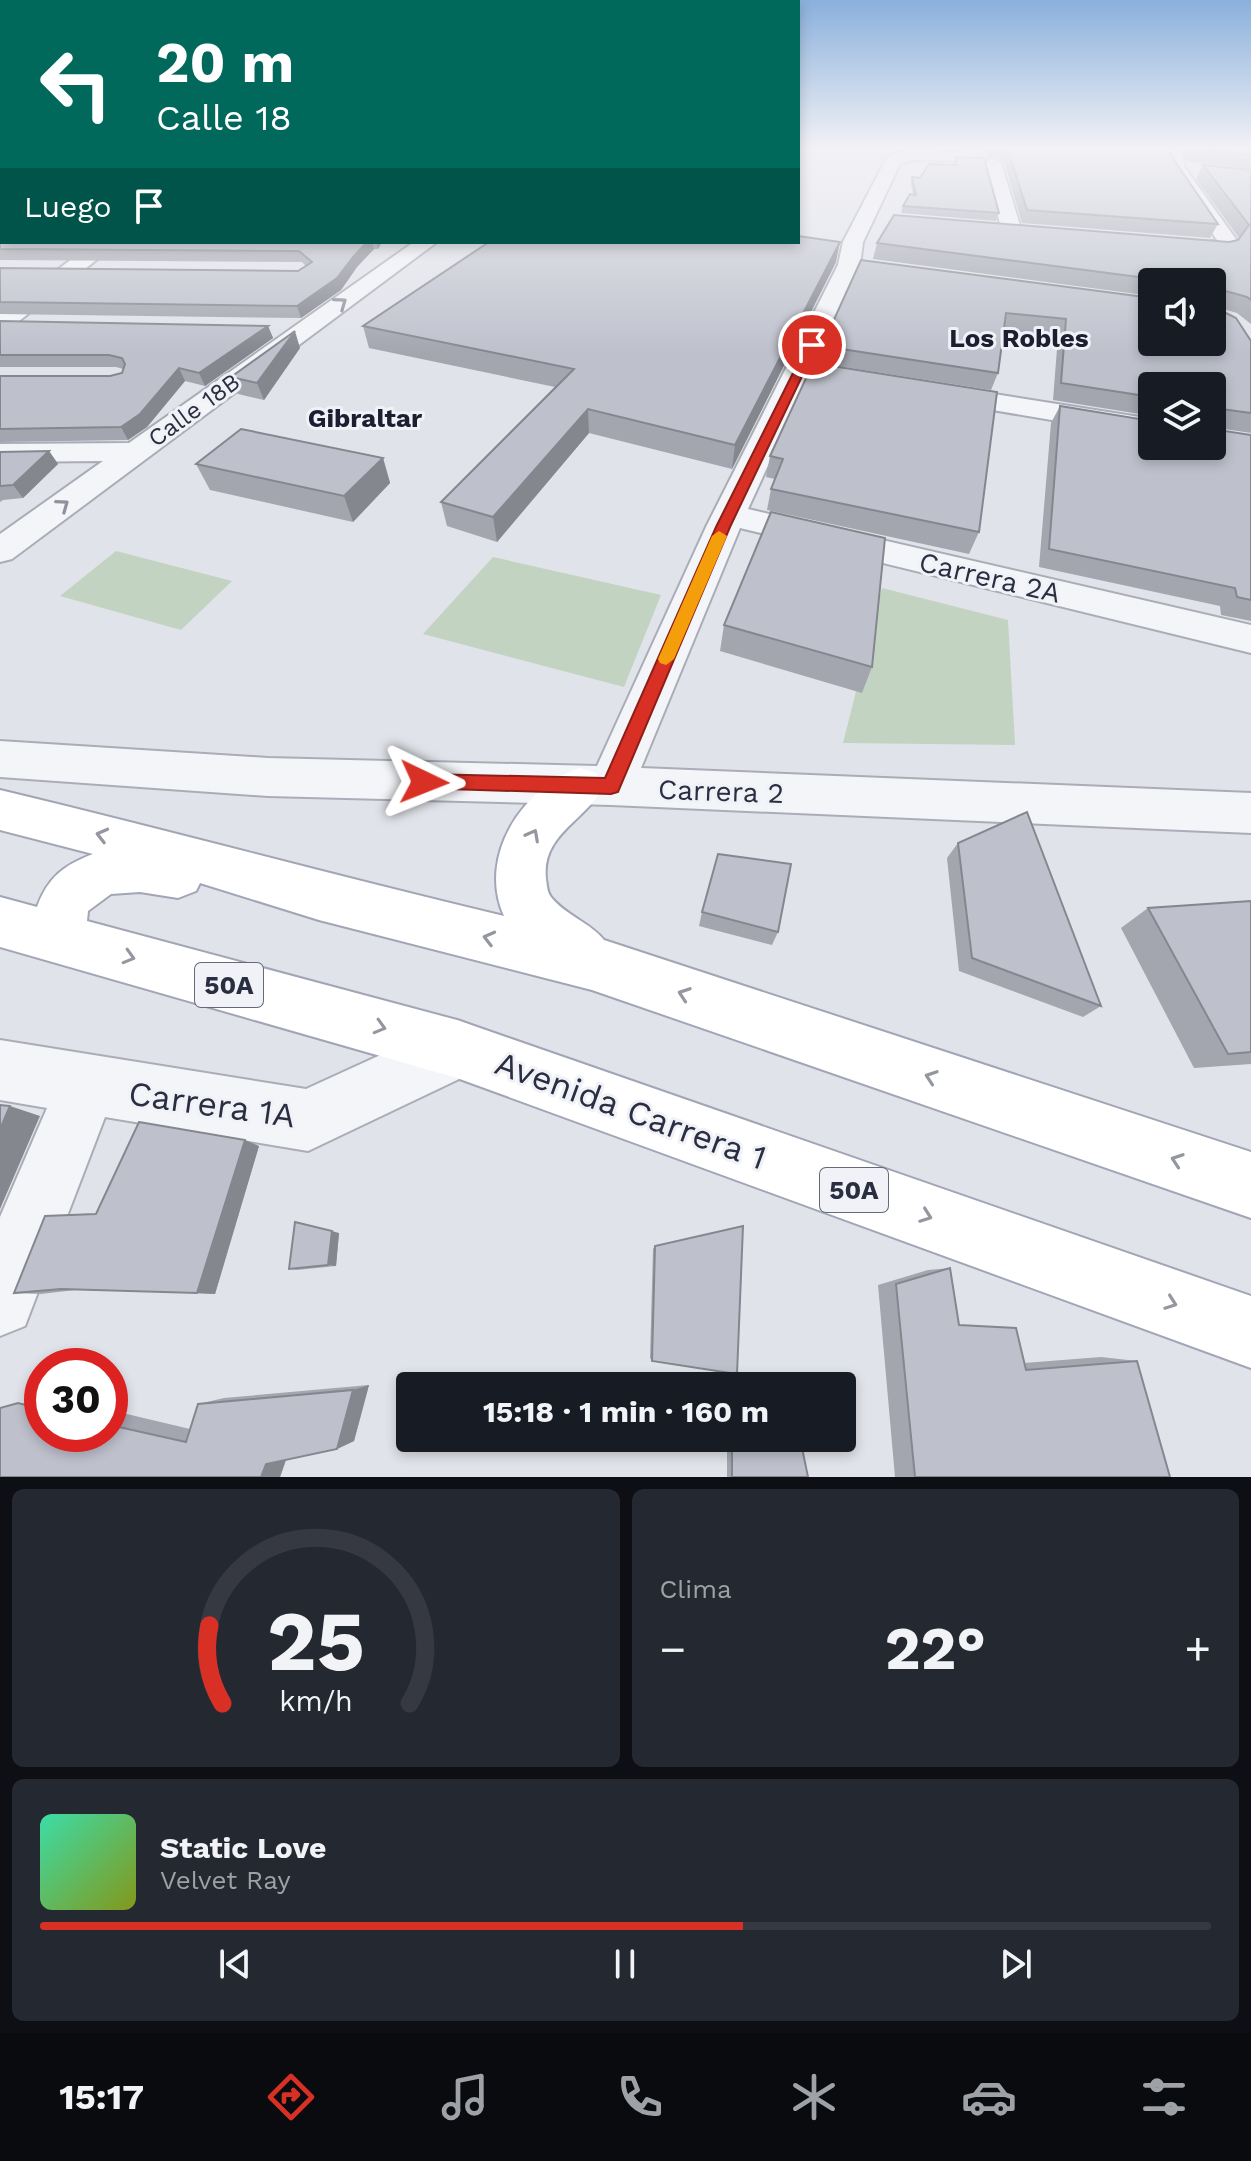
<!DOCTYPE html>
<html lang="es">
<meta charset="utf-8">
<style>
:root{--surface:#171b24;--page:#242831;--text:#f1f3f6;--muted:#9ea1a6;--line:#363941;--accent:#d93025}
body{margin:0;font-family:"Work Sans",sans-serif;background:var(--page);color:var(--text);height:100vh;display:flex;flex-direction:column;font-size:30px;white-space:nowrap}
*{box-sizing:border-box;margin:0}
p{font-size:26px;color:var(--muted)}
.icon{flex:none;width:44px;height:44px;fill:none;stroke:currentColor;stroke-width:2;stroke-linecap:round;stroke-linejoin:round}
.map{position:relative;height:1477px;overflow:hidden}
.sheet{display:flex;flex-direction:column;gap:12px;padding:12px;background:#0d0f14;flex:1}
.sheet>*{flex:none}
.guide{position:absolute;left:0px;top:0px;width:800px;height:244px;box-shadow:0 4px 12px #0003;background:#00695c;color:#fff;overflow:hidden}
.tools{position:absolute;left:1138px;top:268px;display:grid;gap:16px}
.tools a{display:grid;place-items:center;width:88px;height:88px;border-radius:8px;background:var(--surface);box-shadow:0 4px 12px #0003;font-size:40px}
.speed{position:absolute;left:24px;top:1348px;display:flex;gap:16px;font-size:40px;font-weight:700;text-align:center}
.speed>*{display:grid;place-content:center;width:104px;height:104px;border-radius:50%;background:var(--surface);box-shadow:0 4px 12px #0003;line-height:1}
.speed .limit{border:12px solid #d22;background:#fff;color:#111}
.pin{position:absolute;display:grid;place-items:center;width:68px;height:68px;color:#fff;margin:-34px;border:4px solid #fff;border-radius:50%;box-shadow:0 2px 8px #0007}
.me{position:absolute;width:88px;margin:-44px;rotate:92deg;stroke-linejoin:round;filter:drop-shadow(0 0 6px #0008)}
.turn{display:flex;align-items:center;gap:28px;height:168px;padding:0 24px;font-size:36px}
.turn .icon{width:104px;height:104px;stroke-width:2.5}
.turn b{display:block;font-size:56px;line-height:68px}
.then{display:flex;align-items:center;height:76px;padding:0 24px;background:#0003;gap:16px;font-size:30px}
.big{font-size:60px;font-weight:700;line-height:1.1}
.sheet .widget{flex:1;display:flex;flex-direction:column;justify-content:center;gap:12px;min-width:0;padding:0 28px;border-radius:12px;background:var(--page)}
.sheet .dial{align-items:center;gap:0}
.dial svg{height:208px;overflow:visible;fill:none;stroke:var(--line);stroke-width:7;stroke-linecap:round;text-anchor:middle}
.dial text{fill:var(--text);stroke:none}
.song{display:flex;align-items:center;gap:24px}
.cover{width:96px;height:96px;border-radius:12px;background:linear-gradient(135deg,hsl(160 70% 55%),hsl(70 70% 35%))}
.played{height:8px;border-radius:4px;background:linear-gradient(90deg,var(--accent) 60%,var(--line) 60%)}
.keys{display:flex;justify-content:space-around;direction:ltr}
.heat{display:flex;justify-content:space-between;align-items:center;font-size:44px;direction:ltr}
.sheet .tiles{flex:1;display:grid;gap:12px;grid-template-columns:1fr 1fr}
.widget:last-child{grid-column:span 2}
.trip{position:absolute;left:396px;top:1372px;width:460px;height:80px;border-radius:8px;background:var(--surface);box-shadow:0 4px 12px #0003;font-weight:700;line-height:80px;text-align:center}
.menu{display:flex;height:128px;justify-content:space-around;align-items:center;background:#090b0e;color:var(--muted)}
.menu .icon{width:56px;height:56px}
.menu .active{color:var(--accent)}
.menu b{font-size:36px;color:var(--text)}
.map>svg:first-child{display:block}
.green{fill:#c3d3c2}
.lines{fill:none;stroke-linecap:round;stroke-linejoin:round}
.minor-casing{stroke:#aaadb7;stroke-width:4}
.primary-casing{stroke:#a1a5b5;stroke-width:4}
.minor{fill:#f4f5f8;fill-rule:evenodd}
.primary{fill:#fff;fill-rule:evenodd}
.wall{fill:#a3a6af}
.shaded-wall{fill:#85878f}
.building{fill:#bec1cc;stroke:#85878f;stroke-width:2}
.oneway{stroke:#8f929c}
.oneway2{stroke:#9496a0}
.route{fill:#d93025;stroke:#8d1f18;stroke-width:2}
.slow{fill:#f59e0b}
.labels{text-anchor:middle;stroke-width:6;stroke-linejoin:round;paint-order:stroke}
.far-street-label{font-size:24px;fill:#2a2e41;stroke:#f1f2f7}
.far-neighbourhood-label{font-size:26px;font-weight:bold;fill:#1c1f32;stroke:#f1f2f7}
.shield{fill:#f1f2f7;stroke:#666978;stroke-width:2}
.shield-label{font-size:26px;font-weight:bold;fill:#2a2e41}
.street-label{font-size:28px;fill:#2a2e41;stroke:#f1f2f7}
.near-street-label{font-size:34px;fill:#2a2e41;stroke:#f1f2f7}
</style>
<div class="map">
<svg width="1251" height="1477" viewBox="0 0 1251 1477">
<rect width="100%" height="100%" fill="#e1e3ea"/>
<g class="green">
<path d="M116,551l116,30 -51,49 -121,-34z"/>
<path d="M493,557l168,38 -37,92 -201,-53z"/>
<path d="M882,588l126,32 7,125 -172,-2z"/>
</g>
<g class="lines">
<defs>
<g id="minor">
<path d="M966,148h16l-7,11 -6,2 -58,-1 -11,4 -37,78 -3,23 -112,244 503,116v28l-511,-125 -99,240 610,25v40l-640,-28 -343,-9 -268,-19v-36l268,17 329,8 109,-239 132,-262 5,-23 42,-81c18,-19 51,-8 75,-8z"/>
<path d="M1164,148h16l5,20 53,74c-16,20 -51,14 -73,8l-3,-4 3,-4c17,-5 34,4 52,-2l-48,-72z"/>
<path d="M993,158l8,5 21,69 -3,4h-14l-3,-4 -17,-69z"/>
<path d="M95,242h24l-110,87 -9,2v-19z"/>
<path d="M414,242h23l-425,317 -12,3v-28l103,-73 -103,1v-18l129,-1z"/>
<path d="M937,385l215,34v18l-225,-38 -4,-6 4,-6z"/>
<path d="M457,1020l21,8 8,21 -8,21 -170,81 -203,-34 -80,209 -25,10v-119l47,-109 -47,-8v-60l306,49z"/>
</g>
<path id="primary" d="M580,768l16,5 7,14c-17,34 -62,47 -57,92 1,6 1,13 5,18 14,18 40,26 53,43l647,212v66l-659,-228 -273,-70 -119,-37 -4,8 -18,7 -38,-6 -29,2 -23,17 -1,10 370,99 794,276v72l-794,-290 -457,-131v-50l37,10c11,-30 27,-42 56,-53l-93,-24v-40c168,40 335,86 504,126 -27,-60 19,-129 76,-148z"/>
</defs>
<use href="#minor" class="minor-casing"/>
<use href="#primary" class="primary-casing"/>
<use href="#minor" class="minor"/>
<use href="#primary" class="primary"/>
</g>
<g class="wall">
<path d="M990,148h179l3,9 46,67 -8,14 -188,-15 -18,-61 -9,-7 -9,4z"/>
<path d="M1182,148h69v21l-65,-8z"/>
<path d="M955,157l44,56 -3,8 -95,-8 2,-7 10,-12 -2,-10 1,-7 8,1 33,-13z"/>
<path d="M1203,165l48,5v154l-14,-11 -17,-5v2l31,31v92l-33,-5v2l33,5v186l-30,-6 -1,-9 -181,-39 12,-144 9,-17 152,40 -60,-60v30l-99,-16 5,-64 -55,-6 -5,43 -7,17 -173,-27 4,-17 39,-86 291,82 60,-60h-60v14l-279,-37 4,-16 352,-1 9,-2 1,-2 -43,-59z"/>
<path d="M0,194l2,48h380l-4,7h-4l-17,18 -16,23 -40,28 -301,-4v-46l298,3 8,-5 -4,-4 -302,-2z"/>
<path d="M836,262l-104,207 -143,-36 -92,109 -50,-16 -6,-24 114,-115 -186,-39 -6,-22z"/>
<path d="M0,321l268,5 5,12 -68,48 -20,-5 -38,46 -19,13 -128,2v-66h110l12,-3 1,-4 -7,-2h-116z"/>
<path d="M300,348l-36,52 -26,-6 -7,-17z"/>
<path d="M813,363l166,169 -10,22 -202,-44 4,-21 4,-10 -9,-2 4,-21z"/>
<path d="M49,451l9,13 -35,34 -20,2 -3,2v-50z"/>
<path d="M383,458l7,25 -37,39 -143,-32 -14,-26z"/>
<path d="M724,625l148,42 -10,26 -142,-42z"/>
<path d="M958,843l143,163 -18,11 -124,-46 -12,-113z"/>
<path d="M1251,901v163l-57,4 -73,-140 27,-20z"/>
<path d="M702,912l76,20 -6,13 -73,-19z"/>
<path d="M259,1146l-44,148 -131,-5 -43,5 -27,-1z"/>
<path d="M339,1233l-3,33 -39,4 -8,-1z"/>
<path d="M655,1246l-3,115 -2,-3 3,-109z"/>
<path d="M950,1268l9,57 65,38 77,-6 36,4 33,116h-275l-17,-192 50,-15z"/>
<path d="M369,1385l-15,56 -17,8 -51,11 -6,17h-280v-69l42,-8v34h68v-24l80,19 8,-25 26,-6z"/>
<path d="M727,1438h73l8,39h-81z"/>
</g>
<g class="shaded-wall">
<path d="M990,148h7l-2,7 -9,4z"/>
<path d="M367,242h5l2,7 -17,18 -16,23 -40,28 -4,-12 57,-50z"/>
<path d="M376,242h6l-4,7z"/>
<path d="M840,242l-4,20 -104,207 3,-24z"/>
<path d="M268,326l5,12 -68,48 -6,-13z"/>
<path d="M295,331l5,17 -36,52 -7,-17z"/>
<path d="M179,368l6,13 -38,46 -19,13 -7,-13z"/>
<path d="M588,409l1,24 -92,109 -4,-25z"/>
<path d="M49,451l9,13 -35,34 -10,-13z"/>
<path d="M383,458l7,25 -37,39 -9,-26z"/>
<path d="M10,1106l30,10 -40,93v-80z"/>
<path d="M245,1140l14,6 -44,148 -18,-1z"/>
<path d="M332,1231l7,2 -3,33 -8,-1z"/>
<path d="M369,1385l-15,56 -17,8 16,-59z"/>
<path d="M288,1454l-8,23h-19l5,-13z"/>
</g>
<g class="building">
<path d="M1004,148h165l3,9 46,67 -191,-14 -19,-60z"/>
<path d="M1193,148h58v7z"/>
<path d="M955,157l29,1 15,55 -96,-7 7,-12 6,1 -4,-18 8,1 9,-14 28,1z"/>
<path d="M1203,165l48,5v130l-4,-3 -25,-7 -4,3 2,17 16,8 15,23v72l-29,-4 -4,21 33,5v165l-14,-3 -2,-9 -186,-39 11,-143 92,15v25h60v-60h-60v11l-91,-14 5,-64 -60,-6 -8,60 -176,-27 39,-86 291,38v44h60v-60h-51v-2l-284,-37 17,-28 335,27 9,-2 11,-15z"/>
<path d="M0,194l2,1v47h365l-13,14 -17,22 -40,28 -297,-4v-34l298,3 14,-9 -13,-11 -299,-2z"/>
<path d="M798,236l42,6 -105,203 -147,-36 -95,108 -52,-15 133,-133 -211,-43 126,-84h309z"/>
<path d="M0,321l268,5 -69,47 -20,-5 -39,46 -19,13 -121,2v-53h110l12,-3 3,-9 -3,-6 -13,-3h-109z"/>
<path d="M295,331l-38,52 -26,-6z"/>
<path d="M813,363l184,29 -18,140 -208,-43 12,-30 -13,-3z"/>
<path d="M241,429l142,29 -39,38 -148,-32z"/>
<path d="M49,451l-36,34 -13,1v-34z"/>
<path d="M771,512l114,26 -13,129 -148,-42z"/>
<path d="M1027,812l74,194 -129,-48 -14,-115z"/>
<path d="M718,854l73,10 -13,68 -76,-20z"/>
<path d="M1251,901v151l-23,2 -80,-146z"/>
<path d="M0,1105l10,1 -10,23z"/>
<path d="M139,1122l106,18 -48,153 -136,-4 -47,4 31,-77 51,-2z"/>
<path d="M295,1222l37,9 -4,34 -39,4z"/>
<path d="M743,1226l-6,148 -85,-13 3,-115z"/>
<path d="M950,1268l9,57 57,3 10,42 111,-9 33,116h-255l-19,-193z"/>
<path d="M353,1390l-16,59 -71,15 -5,13h-261v-69l18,-5 24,6v25h68v-9l76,17 12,-38z"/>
<path d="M732,1438h68l8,39h-76z"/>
</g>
<defs><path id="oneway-chevron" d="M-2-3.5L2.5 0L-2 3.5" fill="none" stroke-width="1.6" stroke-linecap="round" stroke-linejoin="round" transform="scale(2)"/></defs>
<g class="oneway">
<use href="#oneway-chevron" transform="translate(341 303) rotate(-36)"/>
<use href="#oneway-chevron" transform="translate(63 505) rotate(-36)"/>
</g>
<g class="oneway2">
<use href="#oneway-chevron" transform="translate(102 835) rotate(-166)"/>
<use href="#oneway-chevron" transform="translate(533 835) rotate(-62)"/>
<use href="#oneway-chevron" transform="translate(489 938) rotate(-166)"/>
<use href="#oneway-chevron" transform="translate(129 957) rotate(16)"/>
<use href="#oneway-chevron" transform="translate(684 994) rotate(-161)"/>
<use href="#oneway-chevron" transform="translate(380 1027) rotate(16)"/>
<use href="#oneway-chevron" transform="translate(931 1077) rotate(-161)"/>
<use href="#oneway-chevron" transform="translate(1177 1160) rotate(-161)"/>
<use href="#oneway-chevron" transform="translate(926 1216) rotate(20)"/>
<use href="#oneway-chevron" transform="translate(1171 1303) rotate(20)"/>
</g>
<linearGradient id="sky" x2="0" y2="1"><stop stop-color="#8ab0dc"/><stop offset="0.42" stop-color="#f2f2f6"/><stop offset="1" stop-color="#f2f2f6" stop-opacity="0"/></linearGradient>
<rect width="1251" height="354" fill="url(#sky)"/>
<path class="route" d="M812,341l5,4 -87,182 -112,265 -7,2 -194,-6 -3,-6 3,-6 7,-2 181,4 111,-251 91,-182z"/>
<path class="slow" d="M719,531l8,5 -53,123 -8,6 -6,-2 -2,-4 54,-123z"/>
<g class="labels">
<g class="far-street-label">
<text transform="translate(194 410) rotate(-36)" y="8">Calle 18B</text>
</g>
<g class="far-neighbourhood-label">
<text x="1019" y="347">Los Robles</text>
<text x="365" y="427">Gibraltar</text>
</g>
<g class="shield">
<rect x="195" y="963" width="68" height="44" rx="6"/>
<rect x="820" y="1168" width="68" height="44" rx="6"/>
</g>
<g class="shield-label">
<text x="229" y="994">50A</text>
<text x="854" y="1199">50A</text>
</g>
<g class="street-label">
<text transform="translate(990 577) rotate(13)" y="10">Carrera 2A</text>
<text transform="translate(721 791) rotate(2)" y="10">Carrera 2</text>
</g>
<g class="near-street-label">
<text transform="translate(212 1104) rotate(8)" y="12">Carrera 1A</text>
<text transform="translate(631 1110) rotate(20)" y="12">Avenida Carrera 1</text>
</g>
</g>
</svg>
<div class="tools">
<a><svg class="icon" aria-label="sound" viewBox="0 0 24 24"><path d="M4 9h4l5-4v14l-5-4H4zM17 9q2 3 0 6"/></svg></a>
<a><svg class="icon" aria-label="layers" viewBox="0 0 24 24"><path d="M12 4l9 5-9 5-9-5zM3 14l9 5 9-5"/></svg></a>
</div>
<div class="speed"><div class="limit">30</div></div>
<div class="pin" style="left:812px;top:345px;background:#d93025"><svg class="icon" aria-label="arrive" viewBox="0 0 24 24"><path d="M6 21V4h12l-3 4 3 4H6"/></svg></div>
<svg class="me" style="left:424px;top:782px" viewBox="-20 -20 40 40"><path d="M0-17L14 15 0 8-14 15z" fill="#d93025" stroke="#fff" stroke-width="4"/></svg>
<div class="trip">15:18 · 1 min · 160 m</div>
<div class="guide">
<div class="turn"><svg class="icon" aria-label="left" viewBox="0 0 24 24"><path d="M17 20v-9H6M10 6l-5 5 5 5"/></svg><div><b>20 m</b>Calle 18</div></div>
<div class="then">Luego<svg class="icon" aria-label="arrive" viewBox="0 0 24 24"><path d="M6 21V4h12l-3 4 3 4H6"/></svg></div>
</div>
</div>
<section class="sheet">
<div class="tiles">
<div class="widget dial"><svg viewBox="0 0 100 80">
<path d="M14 69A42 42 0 1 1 86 69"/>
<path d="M14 69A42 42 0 0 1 9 39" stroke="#d93025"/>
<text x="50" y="56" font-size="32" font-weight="700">25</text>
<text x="50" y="72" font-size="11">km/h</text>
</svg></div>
<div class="widget"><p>Clima</p>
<div class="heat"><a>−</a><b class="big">22°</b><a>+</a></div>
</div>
<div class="widget">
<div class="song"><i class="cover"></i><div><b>Static Love</b><p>Velvet Ray</p></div></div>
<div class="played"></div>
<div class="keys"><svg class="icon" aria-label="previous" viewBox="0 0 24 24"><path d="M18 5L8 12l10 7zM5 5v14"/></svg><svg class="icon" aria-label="pause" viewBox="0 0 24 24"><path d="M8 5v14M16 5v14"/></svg><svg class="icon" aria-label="next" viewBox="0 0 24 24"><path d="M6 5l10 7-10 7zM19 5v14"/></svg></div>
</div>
</div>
</section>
<nav class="menu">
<b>15:17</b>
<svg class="icon active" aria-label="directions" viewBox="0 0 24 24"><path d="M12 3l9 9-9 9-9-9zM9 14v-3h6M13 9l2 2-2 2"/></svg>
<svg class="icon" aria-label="music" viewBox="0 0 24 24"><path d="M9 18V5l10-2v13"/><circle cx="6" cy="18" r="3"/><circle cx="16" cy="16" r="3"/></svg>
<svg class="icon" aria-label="phone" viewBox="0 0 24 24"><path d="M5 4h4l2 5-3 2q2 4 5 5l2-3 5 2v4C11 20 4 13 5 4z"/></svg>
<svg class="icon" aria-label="climate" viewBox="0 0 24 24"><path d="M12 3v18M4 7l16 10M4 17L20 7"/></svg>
<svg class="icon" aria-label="car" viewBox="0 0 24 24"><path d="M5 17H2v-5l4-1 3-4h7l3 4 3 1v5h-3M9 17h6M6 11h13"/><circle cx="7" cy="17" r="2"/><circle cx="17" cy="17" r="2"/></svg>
<svg class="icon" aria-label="filters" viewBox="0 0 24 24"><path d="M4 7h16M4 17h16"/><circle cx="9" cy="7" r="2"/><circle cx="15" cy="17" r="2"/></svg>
</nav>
